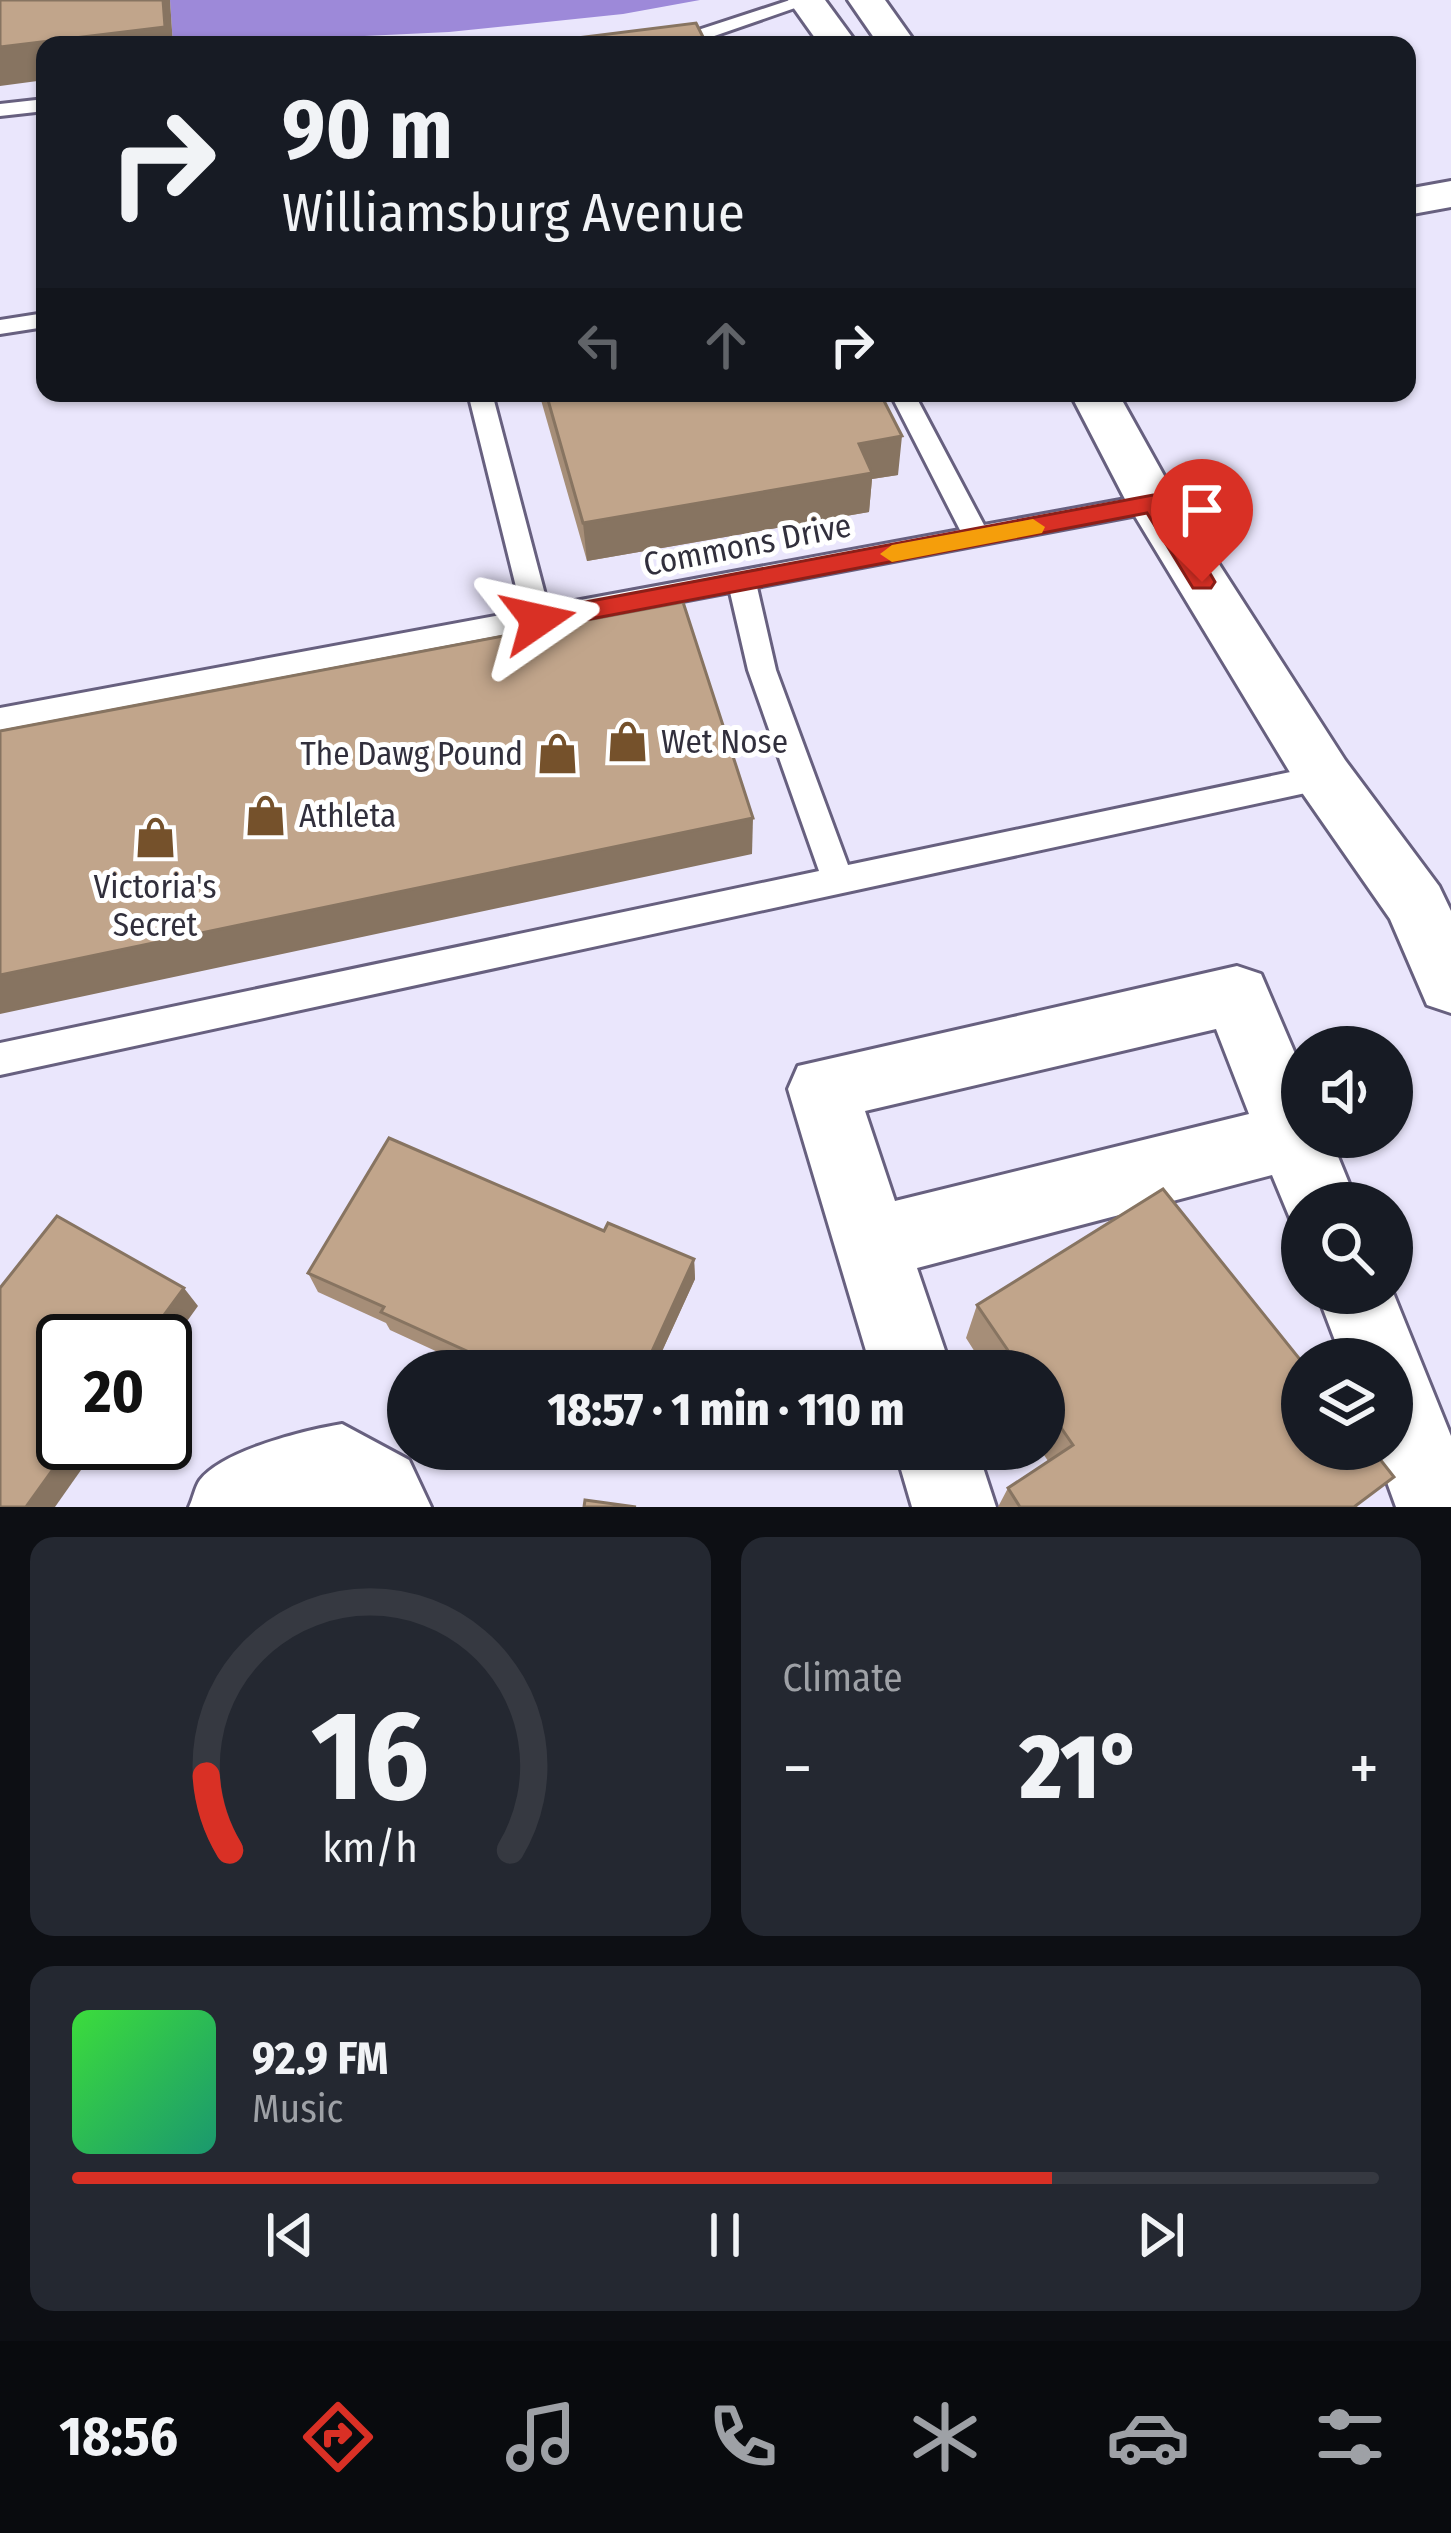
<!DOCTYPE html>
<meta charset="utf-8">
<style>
:root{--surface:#171b24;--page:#242831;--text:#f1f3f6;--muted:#9ea1a6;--line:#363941;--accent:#d93025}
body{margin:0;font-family:"Fira Sans Condensed",sans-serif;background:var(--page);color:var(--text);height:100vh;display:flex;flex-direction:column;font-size:45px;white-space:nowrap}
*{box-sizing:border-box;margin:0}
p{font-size:39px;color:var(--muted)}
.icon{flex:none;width:66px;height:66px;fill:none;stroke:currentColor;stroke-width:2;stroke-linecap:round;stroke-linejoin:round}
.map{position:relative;height:1507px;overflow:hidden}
.sheet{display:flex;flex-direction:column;gap:30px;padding:30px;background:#0d0f14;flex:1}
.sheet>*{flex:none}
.hud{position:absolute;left:36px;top:36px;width:1380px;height:366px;border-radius:24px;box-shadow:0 3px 9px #0004;background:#171b24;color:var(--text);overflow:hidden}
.fabs{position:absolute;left:1281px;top:1026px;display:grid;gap:24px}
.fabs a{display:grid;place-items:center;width:132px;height:132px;border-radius:50%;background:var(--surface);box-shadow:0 3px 9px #0004;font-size:60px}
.speed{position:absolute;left:36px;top:1314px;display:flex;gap:24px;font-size:60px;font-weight:700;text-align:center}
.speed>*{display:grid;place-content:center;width:156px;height:156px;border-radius:50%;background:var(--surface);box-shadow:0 3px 9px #0004;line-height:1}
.speed .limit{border:6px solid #111;border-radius:18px;background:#fff;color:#111}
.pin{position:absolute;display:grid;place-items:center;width:102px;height:102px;color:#fff;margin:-123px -51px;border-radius:50% 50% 50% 0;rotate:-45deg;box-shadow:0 0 12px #0007}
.pin .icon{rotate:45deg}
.me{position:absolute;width:132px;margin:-66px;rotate:79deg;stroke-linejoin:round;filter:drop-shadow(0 0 9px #0008)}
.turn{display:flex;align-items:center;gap:42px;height:252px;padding:0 48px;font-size:54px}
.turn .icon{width:156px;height:156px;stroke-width:2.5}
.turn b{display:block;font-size:84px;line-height:102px}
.lanes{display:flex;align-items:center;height:114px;padding:0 48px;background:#0003;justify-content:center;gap:60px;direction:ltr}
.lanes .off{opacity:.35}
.big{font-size:90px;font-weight:800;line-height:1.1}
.sheet .widget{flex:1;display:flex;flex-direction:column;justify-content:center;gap:18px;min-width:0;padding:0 42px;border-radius:24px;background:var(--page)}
.sheet .dial{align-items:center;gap:0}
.dial svg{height:312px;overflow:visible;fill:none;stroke:var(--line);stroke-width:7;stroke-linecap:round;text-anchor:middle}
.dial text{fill:var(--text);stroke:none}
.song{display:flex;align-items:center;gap:36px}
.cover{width:144px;height:144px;border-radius:18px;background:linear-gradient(135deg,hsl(120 70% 55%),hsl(160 70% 35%))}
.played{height:12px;border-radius:6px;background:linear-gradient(90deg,var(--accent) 75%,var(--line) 75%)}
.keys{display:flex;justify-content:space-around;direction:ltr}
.heat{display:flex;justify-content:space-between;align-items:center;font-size:66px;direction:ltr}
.sheet .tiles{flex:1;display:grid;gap:30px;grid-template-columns:1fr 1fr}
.widget:last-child{grid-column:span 2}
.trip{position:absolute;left:387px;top:1350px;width:678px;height:120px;border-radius:60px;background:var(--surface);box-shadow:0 3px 9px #0004;font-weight:800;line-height:120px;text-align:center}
.menu{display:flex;height:192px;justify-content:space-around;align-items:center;background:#090b0e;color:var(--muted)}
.menu .icon{width:84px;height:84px}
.menu .active{color:var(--accent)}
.menu b{font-size:54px;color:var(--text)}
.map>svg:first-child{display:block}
.water{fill:#9d89d9}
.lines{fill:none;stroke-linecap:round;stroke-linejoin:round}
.lane-casing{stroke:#67607f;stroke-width:6}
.street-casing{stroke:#67607f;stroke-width:6}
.lane{fill:#fff;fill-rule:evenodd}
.street{fill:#fff;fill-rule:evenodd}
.wall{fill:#a68e78}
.shaded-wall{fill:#877461}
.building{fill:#c1a58b;stroke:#877461;stroke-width:3}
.route{fill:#d93025;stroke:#8d1f18;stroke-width:3}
.slow{fill:#f59e0b}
.labels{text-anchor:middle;stroke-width:10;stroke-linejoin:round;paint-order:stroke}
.street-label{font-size:33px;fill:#312f3c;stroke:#fff}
.poi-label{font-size:33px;fill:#312f3c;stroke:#fff;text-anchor:start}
</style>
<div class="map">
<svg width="1451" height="1507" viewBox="0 0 1451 1507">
<rect width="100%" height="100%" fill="#eae6fc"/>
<path class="water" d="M170,0h530l-77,14 -174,18 -276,13z"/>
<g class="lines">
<defs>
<g id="lane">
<path d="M790,0l25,1 -118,41 -104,3 10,-6 92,-8z"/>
<path d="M45,99v12l-45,5v-12z"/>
<path d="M45,313v14l-45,7v-14z"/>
<path d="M468,393h24l56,213 412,-76 -70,-137h24l70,132 169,-31 9,3 4,6 -4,6 -9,3 -396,75 19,83 72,195 476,-100 11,4 4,8 -4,8 -11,4 -1324,286v-32l819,-172 -71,-201 -18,-78 -730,138v-22l522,-97z"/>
</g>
<g id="street">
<path d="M788,0h37l33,45h-38z"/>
<path d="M848,0h37l32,45h-38z"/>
<path d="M1451,181v26l-44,8v-26z"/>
<path d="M1070,393h48l59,106 168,261 94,126 12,25v102l-24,-8 -37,-86 -87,-125 -176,-291z"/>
<path d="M1237,966l24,8 41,96v67h28l27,66h-55v28l-8,-3 -22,-53 -355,93 35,103h-80l-84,-282 10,-23zM1216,1029l33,85 -354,87 -30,-90z"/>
<path d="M1392,1290l59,146v71h-55l-21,-58h17v-90h-50l-25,-66z"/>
<path d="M342,1424l67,36 22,47h-242c4,-8 6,-20 11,-27 23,-30 106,-50 142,-56z"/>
<path d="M895,1449h82l19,58h-84z"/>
</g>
</defs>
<use href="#lane" class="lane-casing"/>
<use href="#street" class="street-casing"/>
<use href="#lane" class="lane"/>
<use href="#street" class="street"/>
</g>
<g class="wall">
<path d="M539,393h341l18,82 -26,4 -3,33 -282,49z"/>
<path d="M604,1231l90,28 1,20 -42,92h-174l-89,-41 -4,-7 -68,-31 -10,-19z"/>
<path d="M977,1305l381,202h-360l10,-19 40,-27 -8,-12h4v-78h-57l-21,-33z"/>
</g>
<g class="shaded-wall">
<path d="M163,0h7l3,45h-128v35l-45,6v-39z"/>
<path d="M902,436l-4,39 -26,4 -3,33 -282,49 -4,-38 276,-79z"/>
<path d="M753,818l-1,36 -752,160v-39z"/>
<path d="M694,1259l1,20 -42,92h-10z"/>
<path d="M184,1288l14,18 -33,46v-11h-20z"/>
<path d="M72,1443h28l-45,64h-29z"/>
</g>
<g class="building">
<path d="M0,0h163l2,27 -165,20z"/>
<path d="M696,23l11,22h-186z"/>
<path d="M546,393h334l22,43 -43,8 13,29 -289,50z"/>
<path d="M683,602l70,216 -753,157v-244z"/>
<path d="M389,1138l215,93 4,-8 86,36 -51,112h-132l-130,-59 3,-5 -76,-34z"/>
<path d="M1163,1189l139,173v87h70l22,28 -40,30h-334l-12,-19 65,-43 -29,-42v-32h-22l-45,-66z"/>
<path d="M57,1216l127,72 -39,53h-82v102h9l-46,64h-26v-219z"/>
<path d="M585,1500l51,7h-52z"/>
</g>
<path class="route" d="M1153,495l9,3 49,77 4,7 -4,6h-18l-46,-75 -609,116 -13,-9 13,-9z"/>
<path class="slow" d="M1033,519l12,8 -3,6 -150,29 -12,-8 12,-9z"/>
<defs>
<symbol id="shop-bare" viewBox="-9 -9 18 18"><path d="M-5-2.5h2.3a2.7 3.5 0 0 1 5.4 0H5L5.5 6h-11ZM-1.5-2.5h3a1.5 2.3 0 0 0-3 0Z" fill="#75512b" stroke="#fff" stroke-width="2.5" paint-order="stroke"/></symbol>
</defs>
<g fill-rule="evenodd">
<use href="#shop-bare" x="598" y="712" width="59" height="59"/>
<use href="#shop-bare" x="528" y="724" width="59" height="59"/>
<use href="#shop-bare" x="236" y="786" width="59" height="59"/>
<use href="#shop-bare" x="126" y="808" width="59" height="59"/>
</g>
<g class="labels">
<g class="street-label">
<text transform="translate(747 544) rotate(-11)" y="12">Commons Drive</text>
</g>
<g class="poi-label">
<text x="661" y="753">Wet Nose</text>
<text x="523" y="765" text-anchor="end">The Dawg Pound</text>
<text x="299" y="827">Athleta</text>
<text x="155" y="898" text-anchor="middle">Victoria's<tspan x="155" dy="38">Secret</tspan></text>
</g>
</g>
</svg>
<div class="fabs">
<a><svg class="icon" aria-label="sound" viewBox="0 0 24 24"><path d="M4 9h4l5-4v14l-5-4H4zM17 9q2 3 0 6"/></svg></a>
<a><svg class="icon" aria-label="search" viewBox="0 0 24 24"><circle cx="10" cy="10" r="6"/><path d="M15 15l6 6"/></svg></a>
<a><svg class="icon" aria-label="layers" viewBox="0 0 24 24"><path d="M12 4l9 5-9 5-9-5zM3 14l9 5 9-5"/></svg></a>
</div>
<div class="speed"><div class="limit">20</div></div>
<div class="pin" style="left:1202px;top:582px;background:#d93025"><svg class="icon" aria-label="arrive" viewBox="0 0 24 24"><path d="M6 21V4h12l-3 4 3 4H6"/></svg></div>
<svg class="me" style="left:538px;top:620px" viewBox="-20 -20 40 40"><path d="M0-17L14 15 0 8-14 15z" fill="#d93025" stroke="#fff" stroke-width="4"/></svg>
<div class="trip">18:57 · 1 min · 110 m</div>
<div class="hud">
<div class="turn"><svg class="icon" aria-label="right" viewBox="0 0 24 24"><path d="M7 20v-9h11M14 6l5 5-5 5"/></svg><div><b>90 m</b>Williamsburg Avenue</div></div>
<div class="lanes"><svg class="icon off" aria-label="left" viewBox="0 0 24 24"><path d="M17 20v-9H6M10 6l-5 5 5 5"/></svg><svg class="icon off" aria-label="ahead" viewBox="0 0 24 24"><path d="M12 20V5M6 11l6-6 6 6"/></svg><svg class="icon" aria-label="right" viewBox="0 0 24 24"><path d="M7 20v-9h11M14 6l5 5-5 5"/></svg></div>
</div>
</div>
<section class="sheet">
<div class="tiles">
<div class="widget dial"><svg viewBox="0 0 100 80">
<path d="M14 69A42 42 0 1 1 86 69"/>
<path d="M14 69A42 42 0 0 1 8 50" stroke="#d93025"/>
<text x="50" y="56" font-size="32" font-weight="700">16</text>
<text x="50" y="72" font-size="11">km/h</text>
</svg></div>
<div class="widget"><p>Climate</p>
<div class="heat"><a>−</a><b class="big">21°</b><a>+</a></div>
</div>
<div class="widget">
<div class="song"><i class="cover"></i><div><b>92.9 FM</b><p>Music</p></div></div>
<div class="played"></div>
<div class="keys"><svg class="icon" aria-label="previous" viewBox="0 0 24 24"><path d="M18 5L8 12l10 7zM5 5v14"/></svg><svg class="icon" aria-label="pause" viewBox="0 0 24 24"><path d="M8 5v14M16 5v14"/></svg><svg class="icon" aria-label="next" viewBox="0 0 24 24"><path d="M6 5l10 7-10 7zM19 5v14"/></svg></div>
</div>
</div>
</section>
<nav class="menu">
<b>18:56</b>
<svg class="icon active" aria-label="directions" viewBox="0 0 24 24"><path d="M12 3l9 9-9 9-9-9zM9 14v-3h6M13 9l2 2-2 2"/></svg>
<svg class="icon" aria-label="music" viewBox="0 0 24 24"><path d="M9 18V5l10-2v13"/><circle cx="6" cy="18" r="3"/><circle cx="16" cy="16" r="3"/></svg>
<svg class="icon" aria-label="phone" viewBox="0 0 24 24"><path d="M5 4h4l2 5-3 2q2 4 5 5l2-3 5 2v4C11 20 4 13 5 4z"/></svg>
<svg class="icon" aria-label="climate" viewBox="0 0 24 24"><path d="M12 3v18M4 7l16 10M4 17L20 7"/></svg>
<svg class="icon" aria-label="car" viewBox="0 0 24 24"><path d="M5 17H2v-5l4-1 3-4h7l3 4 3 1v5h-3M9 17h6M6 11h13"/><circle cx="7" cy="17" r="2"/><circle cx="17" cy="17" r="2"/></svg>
<svg class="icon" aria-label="filters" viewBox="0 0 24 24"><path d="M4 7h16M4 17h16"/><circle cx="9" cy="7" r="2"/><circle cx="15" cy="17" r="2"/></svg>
</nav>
